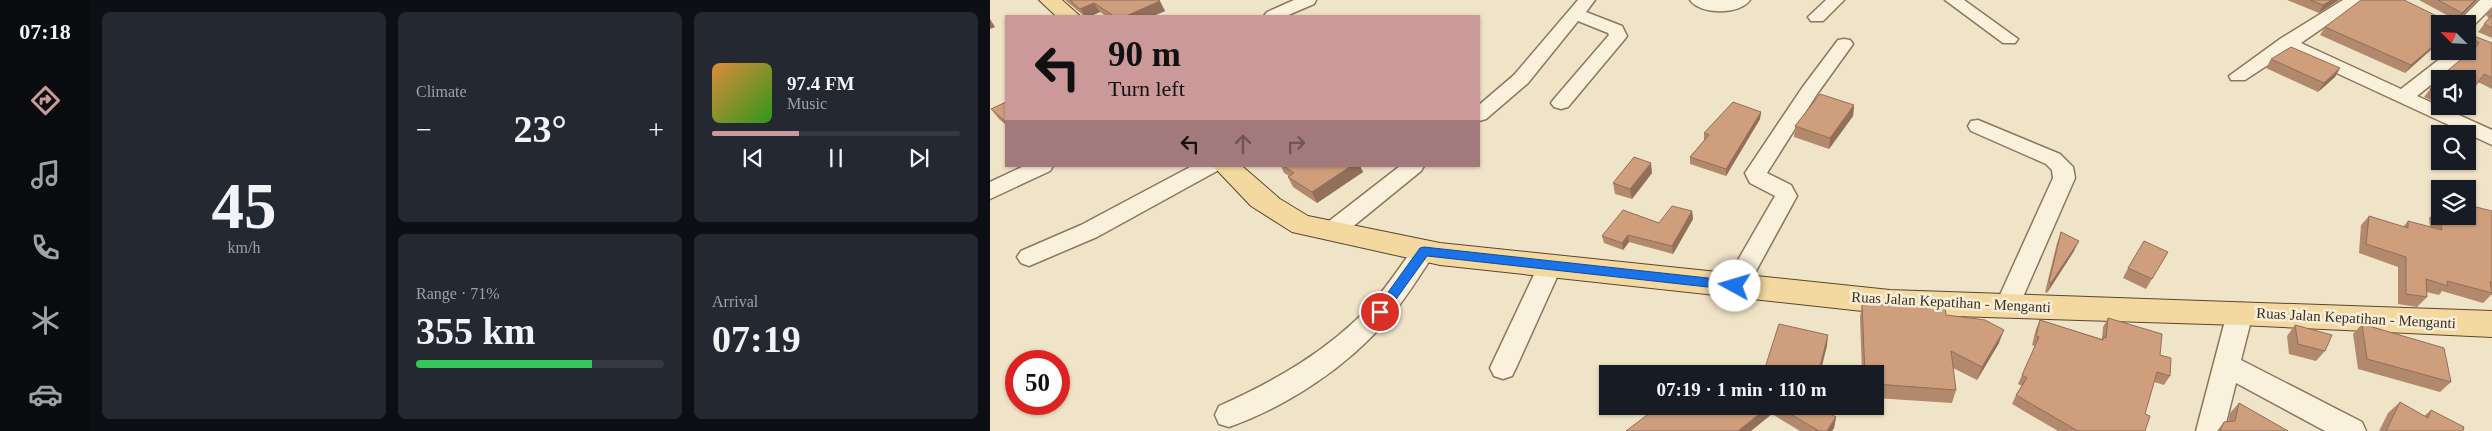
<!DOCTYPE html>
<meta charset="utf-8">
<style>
:root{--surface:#171b24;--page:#242831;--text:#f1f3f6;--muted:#9ea1a6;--line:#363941;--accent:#cc999b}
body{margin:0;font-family:"Times New Roman",serif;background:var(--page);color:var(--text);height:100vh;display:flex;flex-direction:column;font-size:19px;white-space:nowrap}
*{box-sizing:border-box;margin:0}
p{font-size:16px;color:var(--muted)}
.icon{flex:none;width:28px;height:28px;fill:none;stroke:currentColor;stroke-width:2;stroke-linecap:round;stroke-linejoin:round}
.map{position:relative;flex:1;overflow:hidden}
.drawer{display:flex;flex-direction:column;gap:12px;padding:12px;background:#0d0f14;width:900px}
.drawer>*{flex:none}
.guide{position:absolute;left:15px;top:15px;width:475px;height:152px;border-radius:0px;box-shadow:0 1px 4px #0004;background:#cc999b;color:#111;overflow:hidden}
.needle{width:32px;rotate:294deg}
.buttons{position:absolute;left:1441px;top:15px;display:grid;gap:10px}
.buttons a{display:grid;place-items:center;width:45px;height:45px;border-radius:0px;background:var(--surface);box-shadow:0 1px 4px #0004;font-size:25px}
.speed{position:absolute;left:15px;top:350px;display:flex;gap:10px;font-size:25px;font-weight:700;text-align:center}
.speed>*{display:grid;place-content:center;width:65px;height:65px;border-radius:50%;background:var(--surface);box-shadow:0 1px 4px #0004;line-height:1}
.speed .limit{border:8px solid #d22;background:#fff;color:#111}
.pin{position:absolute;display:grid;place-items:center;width:42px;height:42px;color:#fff;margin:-21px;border:2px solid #fff;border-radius:50%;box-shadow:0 1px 5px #0007}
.me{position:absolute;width:55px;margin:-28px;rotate:276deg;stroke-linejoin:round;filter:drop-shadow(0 0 4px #0008)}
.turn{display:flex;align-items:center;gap:18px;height:105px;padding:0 20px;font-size:22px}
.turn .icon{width:65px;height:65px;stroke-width:2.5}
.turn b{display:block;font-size:35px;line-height:42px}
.lanes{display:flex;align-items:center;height:48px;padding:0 20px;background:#0003;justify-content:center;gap:25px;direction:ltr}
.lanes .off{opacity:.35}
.big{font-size:38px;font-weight:800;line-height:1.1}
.drawer .tile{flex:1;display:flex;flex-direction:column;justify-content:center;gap:8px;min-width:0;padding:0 18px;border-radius:8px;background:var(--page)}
.drawer .dial{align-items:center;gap:0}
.dial b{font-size:65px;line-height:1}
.song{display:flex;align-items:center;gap:15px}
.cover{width:60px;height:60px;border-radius:8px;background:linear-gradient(135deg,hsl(30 70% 55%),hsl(110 70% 35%))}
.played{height:5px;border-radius:2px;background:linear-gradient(90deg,var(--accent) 35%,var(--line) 35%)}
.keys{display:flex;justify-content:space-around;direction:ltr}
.heat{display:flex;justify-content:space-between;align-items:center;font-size:28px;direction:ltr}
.charge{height:8px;border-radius:4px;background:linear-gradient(90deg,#34c759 71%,var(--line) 0)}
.drawer .tiles{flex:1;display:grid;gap:12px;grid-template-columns:repeat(3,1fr)}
.tile:first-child{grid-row:span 2}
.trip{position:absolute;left:609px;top:365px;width:285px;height:50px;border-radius:0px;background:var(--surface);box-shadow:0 1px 4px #0004;font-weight:800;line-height:50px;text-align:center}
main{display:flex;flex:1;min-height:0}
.tabs{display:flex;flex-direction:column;width:90px;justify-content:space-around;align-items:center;background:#090b0e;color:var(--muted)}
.tabs .icon{width:35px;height:35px}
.tabs .on{color:var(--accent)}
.tabs b{font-size:22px;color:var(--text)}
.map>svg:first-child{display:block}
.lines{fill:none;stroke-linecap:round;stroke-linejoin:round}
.minor-casing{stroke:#8d765c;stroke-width:3}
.major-casing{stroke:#5b4430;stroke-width:2}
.minor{fill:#faf1dc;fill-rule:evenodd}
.major{fill:#f3d9a0;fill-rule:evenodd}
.wall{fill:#b2896c}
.shaded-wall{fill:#916f58}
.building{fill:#cf9f7d;stroke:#916f58}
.route{fill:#1a73e8;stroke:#114b97}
.labels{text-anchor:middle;stroke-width:5;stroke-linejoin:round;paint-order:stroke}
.street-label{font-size:15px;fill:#3d2e20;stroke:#f7eed8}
</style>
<main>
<nav class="tabs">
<b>07:18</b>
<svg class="icon on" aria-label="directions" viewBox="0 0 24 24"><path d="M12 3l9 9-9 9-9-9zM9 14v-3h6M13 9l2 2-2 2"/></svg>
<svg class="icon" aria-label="music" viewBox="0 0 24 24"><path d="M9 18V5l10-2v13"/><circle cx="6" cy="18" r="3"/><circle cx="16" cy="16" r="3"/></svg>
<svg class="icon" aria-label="phone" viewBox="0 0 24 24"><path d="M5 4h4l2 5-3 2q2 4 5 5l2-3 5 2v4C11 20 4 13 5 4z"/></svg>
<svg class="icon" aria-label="climate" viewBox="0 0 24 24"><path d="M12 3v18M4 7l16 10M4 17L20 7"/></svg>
<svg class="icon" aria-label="car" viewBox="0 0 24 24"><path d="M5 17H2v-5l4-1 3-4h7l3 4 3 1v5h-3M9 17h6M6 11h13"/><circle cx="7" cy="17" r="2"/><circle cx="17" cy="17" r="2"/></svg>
</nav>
<section class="drawer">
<div class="tiles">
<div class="tile dial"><b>45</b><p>km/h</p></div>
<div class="tile"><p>Climate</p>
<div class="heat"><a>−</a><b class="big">23°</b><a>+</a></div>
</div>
<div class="tile">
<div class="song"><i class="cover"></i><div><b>97.4 FM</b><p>Music</p></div></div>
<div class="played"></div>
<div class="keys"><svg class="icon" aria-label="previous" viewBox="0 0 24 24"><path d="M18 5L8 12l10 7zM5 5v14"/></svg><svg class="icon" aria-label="pause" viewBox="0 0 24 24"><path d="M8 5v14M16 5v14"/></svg><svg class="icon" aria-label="next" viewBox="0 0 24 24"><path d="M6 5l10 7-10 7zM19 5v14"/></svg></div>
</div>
<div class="tile"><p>Range · 71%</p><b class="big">355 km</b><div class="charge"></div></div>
<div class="tile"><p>Arrival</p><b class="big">07:19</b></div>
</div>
</section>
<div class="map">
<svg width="1502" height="431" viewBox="0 0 1502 431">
<rect width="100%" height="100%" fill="#f0e4c8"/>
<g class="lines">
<defs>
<g id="minor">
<path d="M304,0h22l-2,4 -28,12h-22l3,-4z"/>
<path d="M588,0h17l-9,12 36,14 5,10 -3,4 -56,67 -7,2 -7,-2 -3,-4 3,-4 55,-64 -1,-2 -30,-12 -50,62 -42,36 -7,2v-16l35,-30z"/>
<path d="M700,0h60c-10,15 -50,15 -60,0z"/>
<path d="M836,0h18l-21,21h-12l-3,-4z"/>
<path d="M955,0h19l54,39 -3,4h-12z"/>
<path d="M1353,0h20l-62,43 100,46 49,-38h18v-4l3,4 -3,4 -51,41 75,34v15l-203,-94 -44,29h-14l-2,-4 51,-37z"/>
<path d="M1490,0h12v7l-21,21 -3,1v-5h-12z"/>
<path d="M854,39l6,1 3,4 -36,50 -50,79 24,12 6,11 -53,97 -9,2 -9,-2 -3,-7 52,-90 -25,-13 -5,-10 57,-85 36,-48z"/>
<path d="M988,120l82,34 13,13 2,11 -56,128 -3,7 -9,3 -9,-3 -3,-7 58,-128 -1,-8 -6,-6 -75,-33 -3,-5 3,-5z"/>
<path d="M34,166h29l-3,5 -60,28v-17z"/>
<path d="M202,166h28l-3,5 -120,66 -68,29 -8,-3 -4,-6 4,-6 60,-26z"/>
<path d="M410,166h24l-3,5 -81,66 -8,2 -8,-2 -3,-6 3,-6z"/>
<path d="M434,242l8,3 4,6 -4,6c-14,21 -27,43 -44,62 -41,48 -100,87 -159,108l-10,-3 -4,-9 4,-9c56,-25 109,-55 151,-100 17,-19 31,-41 46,-61z"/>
<path d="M560,257l8,3 4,6 -46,102 -4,8 -9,3 -9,-3 -4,-8 48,-102 4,-6z"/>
<path d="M1250,303l9,3 4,7 -12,47 121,62 4,9h-41l-89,-48 -12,48h-28l31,-118 4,-7z"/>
</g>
<g id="major">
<path d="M49,0h23l18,16h-24z"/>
<path d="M223,166h29l38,33 28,17 132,27 450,47 602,21v26l-252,-12 -350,-11 -450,-49 -148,-33 -41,-26z"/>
</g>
</defs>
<use href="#minor" class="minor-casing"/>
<use href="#major" class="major-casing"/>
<use href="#minor" class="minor"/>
<use href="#major" class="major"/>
</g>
<g class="wall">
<path d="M75,0h93l7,11 -12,5h-47l-6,-4 -9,4h-7z"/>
<path d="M1297,0h52l-20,13z"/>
<path d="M1429,0h58l-72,73 -85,-38 5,-8 129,-8z"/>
<path d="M1502,7v31l-14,-6 11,-14 -3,-3z"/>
<path d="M1484,36l18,7v46l-14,-7 -10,14v-17h-28v25l-16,-7 17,-21 32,-25 -5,-5v-1z"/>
<path d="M1281,59l69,9 -5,9 -17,15 -52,-24z"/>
<path d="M16,102v23l-7,-6 -8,-10z"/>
<path d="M864,105l-1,11 -24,33 -35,-12 1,-11z"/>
<path d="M1454,106h16l-5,5z"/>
<path d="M771,112l-1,7 -34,57 -36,-12v-7l14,-17v-7z"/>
<path d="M291,166h79l3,6 -46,31 -24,-16 -5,-10 1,-1 -5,-3z"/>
<path d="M662,173l-20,26 -17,-5 -2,-11z"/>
<path d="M1449,197h1v19l52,-5v84h-1l-8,8 -41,-12 -3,4 -13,-3 1,5 -10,10 -19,-3v-37l-39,-14 2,-28 8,-9 34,11 5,-6 22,6 -1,-9 3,-3 -1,-8z"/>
<path d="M702,211l1,8 -20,35 -44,-12 -6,8 -19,-7 -2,-7 57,-13z"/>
<path d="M1071,232l13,19 -27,42 -2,-1 12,-49z"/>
<path d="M1178,252l-22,37 -23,-11 5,-10z"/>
<path d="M872,304l137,39 -22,37 -24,-12 3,22 -4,13 -77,-5v-24h-13l-2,-57z"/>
<path d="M1118,318l52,37 10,21 -6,9 -10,-3 -9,32v17h-87l-46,-27 4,-9 6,-9 -4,-2 17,-38 -3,-1 4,-16 4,-9 62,19 1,-12z"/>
<path d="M1372,324l89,58 -11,10 -82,-23 -5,-35z"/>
<path d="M1305,325l30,26 -9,10 -27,-7 -2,-18z"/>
<path d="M1410,402l24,14 7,-6 32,21h-84l9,-18z"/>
<path d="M1249,403l49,28h-71l7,-9h4l2,-9z"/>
<path d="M725,406h102l19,11 -2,11 -2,3h-32l-28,-17 -65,-1z"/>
</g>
<g class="shaded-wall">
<path d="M1342,0h7l-20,13 4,-8z"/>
<path d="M1485,0h2l-20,21 5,-8z"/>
<path d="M170,1l5,10 -12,5h-27z"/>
<path d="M104,3l6,9 -9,4h-6l-5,-7z"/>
<path d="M0,19l5,8 -5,2z"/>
<path d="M1450,40v2l-35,31 6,-8z"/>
<path d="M1350,68l-5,9 -17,15 6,-9z"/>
<path d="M864,105l-1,11 -24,33 1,-11z"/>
<path d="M771,112l-1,7 -34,57v-7z"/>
<path d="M661,163l1,10 -20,26 -2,-10z"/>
<path d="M361,166h9l3,6 -46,31 -5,-11z"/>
<path d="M702,211l1,8 -20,35 -1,-8z"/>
<path d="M638,235l1,7 -6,8 -1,-7z"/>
<path d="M1089,241l-5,10 -27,42 4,-10z"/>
<path d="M1014,330l-5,13 -22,37 5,-13z"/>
<path d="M838,335l-1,11 -7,28h-2z"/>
<path d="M779,406h3v8l-21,17h-13z"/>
<path d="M846,417l-2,11 -2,3h-5z"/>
</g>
<g class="building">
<path d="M80,0h88l2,1 -34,15h-12l-20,-13 -14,6z"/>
<path d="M1320,0h22l-9,5z"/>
<path d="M1371,0h43l41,20 19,-2 -6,6h-18v16l-29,25 -86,-38z"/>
<path d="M1448,0h37l-13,13z"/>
<path d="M1502,15v13l-8,-4z"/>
<path d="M1484,36l18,7v35l-8,-4 -16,22v-17h-28v15l-10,-5 11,-13 34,-28 4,-5 -6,-5z"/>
<path d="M1301,47l49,21 -16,15 -53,-24z"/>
<path d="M830,94l34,11 -24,33 -35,-12z"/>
<path d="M16,102v20l-15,-13z"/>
<path d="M743,102l28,10 -35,57 -36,-12 19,-22 -5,-2z"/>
<path d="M644,157l17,6 -21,26 -17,-6z"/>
<path d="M294,166h67l-39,26 -24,-15 6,-4z"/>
<path d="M1478,205l24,6v71h-2l2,11 -45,-12 1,5 -22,-7 1,18 -21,-3v-37l-40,-13 3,-28 39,12v-7l34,9 -5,-22 3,1v7h28z"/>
<path d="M682,206l20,5 -20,35 -44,-11 -6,8 -20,-7 21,-26 36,13z"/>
<path d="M1071,232l18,9 -28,42 -2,-1z"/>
<path d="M1154,241l24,11 -16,27 -24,-11z"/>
<path d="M872,304l83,3 1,8 39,5 19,10 -22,37 -31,-16 5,39 -81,-6v-10h-10z"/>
<path d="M1118,318l54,16 -2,21 11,3 -1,18 -13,-4 -12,42 5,2 -5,15h-67l-62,-36 11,-17 -5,-3 17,-38 -3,-1 4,-16 63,20v-3l3,1z"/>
<path d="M789,324l49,11 -10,39h-55z"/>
<path d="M1372,324l82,24 7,34 -84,-23z"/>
<path d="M1305,325l37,10 -7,16 -27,-7z"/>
<path d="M1410,402l28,16 3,-8 33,17 -1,4h-77z"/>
<path d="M1249,403l49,28h-68l4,-9 11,-1z"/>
<path d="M669,406h41l7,7 8,-7h54l-31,25h-112z"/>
<path d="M787,406h40l19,11 -9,14h-8z"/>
</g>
<path class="route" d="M434,247l311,34 6,5 -6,4 -308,-34 -43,60h-8l-2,-4 2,-3 44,-61z"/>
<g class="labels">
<g class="street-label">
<text transform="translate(961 302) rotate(3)" y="5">Ruas Jalan Kepatihan - Menganti</text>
<text transform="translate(1366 318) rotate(3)" y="5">Ruas Jalan Kepatihan - Menganti</text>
</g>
</g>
</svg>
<div class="buttons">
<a><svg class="needle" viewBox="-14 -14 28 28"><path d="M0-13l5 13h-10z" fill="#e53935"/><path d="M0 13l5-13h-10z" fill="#9ea1a6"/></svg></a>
<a><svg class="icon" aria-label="sound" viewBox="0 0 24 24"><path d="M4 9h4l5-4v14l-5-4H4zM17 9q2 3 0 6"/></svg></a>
<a><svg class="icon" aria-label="search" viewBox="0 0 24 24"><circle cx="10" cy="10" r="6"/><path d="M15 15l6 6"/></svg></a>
<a><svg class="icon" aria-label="layers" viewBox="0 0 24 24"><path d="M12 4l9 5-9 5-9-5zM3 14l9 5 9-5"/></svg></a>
</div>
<div class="speed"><div class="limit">50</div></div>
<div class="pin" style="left:390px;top:312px;background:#d93025"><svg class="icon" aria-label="arrive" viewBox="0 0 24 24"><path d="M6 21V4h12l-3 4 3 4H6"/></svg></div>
<svg class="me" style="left:745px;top:286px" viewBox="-20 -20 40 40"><circle r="19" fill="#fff"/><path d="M0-13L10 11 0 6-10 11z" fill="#1a73e8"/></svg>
<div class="trip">07:19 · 1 min · 110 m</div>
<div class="guide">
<div class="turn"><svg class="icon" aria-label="left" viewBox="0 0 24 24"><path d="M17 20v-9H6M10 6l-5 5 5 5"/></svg><div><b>90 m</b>Turn left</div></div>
<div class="lanes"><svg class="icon" aria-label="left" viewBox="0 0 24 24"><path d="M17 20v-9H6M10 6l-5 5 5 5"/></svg><svg class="icon off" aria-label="ahead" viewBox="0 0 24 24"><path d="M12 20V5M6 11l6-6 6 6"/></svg><svg class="icon off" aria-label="right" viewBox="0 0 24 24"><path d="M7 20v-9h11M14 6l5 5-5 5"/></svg></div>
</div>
</div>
</main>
